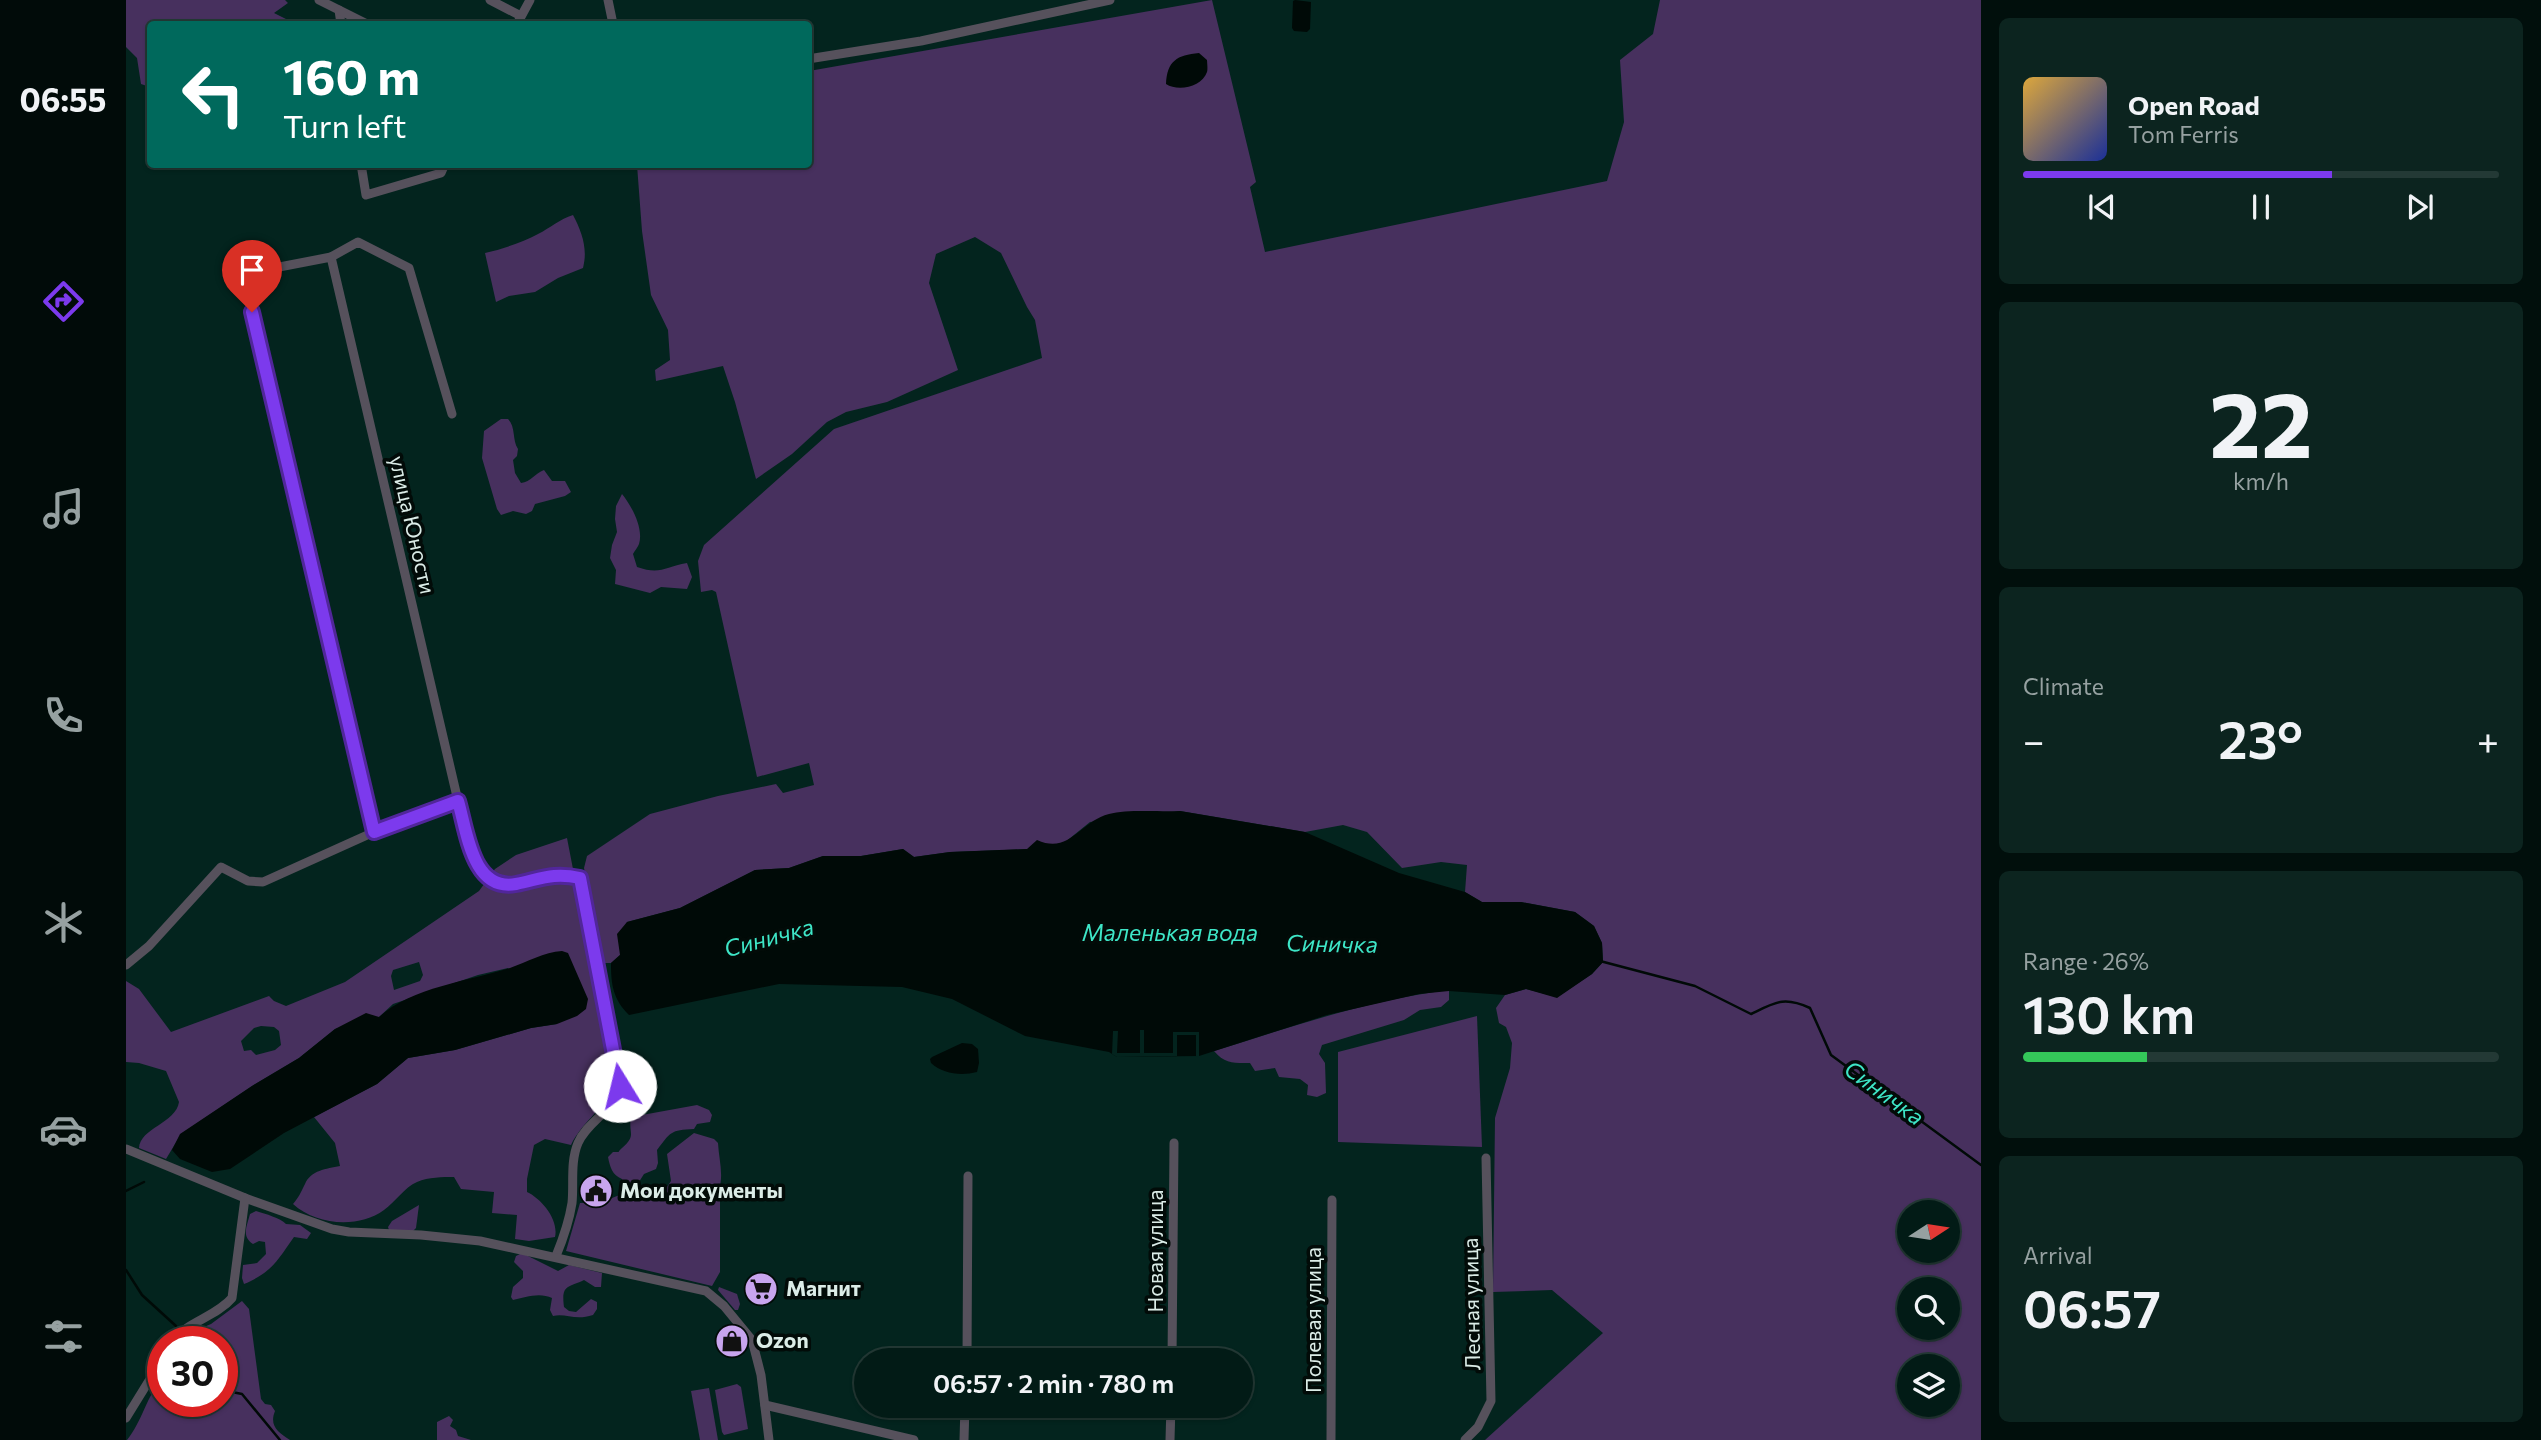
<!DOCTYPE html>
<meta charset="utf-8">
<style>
:root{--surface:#021b16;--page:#0c241f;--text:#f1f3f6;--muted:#96a1a1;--line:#233935;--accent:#7c3aed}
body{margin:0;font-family:Commissioner,sans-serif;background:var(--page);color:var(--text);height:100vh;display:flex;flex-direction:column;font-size:26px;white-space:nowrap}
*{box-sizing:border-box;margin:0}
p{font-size:23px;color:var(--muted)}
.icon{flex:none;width:38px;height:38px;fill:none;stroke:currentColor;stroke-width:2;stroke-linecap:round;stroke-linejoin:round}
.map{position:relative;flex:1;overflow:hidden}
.panel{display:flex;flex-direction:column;gap:18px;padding:18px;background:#010f0c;width:560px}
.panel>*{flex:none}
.guide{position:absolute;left:21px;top:21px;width:665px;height:147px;border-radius:7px;box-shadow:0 2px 5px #0004,0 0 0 2px var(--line);background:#00695c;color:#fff;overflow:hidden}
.needle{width:46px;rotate:78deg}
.buttons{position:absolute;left:1771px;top:1200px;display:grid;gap:14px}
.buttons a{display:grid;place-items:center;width:63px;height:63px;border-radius:50%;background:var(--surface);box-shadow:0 2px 5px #0004,0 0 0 2px var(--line);font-size:35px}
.speed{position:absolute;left:21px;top:1326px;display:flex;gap:14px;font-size:35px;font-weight:700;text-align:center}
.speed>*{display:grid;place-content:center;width:91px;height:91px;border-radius:50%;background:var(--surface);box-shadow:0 2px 5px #0004,0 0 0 2px var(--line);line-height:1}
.speed .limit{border:10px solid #d22;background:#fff;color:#111}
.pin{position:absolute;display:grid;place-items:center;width:60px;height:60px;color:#fff;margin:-72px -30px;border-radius:50% 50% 50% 0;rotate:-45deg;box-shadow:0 0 7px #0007}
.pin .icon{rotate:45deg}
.me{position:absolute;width:77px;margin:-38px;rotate:351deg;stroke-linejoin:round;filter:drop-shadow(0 0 5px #0008)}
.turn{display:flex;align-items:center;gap:24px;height:147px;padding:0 21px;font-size:32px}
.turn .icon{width:91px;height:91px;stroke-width:2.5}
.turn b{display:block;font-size:49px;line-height:60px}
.big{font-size:52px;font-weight:600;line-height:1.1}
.panel .widget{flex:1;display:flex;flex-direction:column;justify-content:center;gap:10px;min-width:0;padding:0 24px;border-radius:10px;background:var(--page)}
.panel .dial{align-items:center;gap:0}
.dial b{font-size:91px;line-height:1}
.song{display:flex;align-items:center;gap:21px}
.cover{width:84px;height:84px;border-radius:10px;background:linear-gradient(135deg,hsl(40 70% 55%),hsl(230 70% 35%))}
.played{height:7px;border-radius:4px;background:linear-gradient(90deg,var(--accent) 65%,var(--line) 65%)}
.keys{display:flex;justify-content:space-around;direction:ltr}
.heat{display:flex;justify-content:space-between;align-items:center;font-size:38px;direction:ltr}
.charge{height:10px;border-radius:5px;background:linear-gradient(90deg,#34c759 26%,var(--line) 0)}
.trip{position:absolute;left:728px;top:1348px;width:399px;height:70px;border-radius:35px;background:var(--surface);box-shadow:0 2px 5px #0004,0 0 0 2px var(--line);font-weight:600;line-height:70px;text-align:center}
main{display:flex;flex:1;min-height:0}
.tabs{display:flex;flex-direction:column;width:126px;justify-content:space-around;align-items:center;background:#010b09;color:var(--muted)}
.tabs .icon{width:49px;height:49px}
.tabs .on{color:var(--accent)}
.tabs b{font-size:32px;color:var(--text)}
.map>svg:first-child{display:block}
.green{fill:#47305e;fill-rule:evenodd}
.water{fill:#000a07}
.pier{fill:#03241e}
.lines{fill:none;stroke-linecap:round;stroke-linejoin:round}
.stream{stroke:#000a07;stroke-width:2.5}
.street{stroke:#56515c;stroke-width:9}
.route-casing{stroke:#51269a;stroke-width:18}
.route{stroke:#7c3aed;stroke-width:12}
.labels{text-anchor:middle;stroke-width:7;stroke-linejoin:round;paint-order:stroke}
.street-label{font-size:21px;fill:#dbece7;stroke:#020b08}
.poi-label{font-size:21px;font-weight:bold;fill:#dbece7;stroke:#020b08;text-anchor:start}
.water-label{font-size:23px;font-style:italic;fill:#3ee6c7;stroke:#020b08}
</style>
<main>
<nav class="tabs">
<b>06:55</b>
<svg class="icon on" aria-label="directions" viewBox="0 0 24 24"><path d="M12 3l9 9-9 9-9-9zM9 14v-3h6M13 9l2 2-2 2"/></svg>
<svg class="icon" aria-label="music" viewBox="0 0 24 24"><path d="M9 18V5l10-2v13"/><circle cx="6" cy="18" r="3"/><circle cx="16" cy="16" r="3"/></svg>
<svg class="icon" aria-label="phone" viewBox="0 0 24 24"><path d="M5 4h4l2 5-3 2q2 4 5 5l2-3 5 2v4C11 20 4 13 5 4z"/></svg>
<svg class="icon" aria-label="climate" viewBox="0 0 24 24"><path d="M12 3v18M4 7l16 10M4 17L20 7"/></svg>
<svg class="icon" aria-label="car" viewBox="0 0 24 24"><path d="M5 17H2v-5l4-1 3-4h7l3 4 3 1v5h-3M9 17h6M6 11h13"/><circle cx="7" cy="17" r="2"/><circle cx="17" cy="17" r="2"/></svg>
<svg class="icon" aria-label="filters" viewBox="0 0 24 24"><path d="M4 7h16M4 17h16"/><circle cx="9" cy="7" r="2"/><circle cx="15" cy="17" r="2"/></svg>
</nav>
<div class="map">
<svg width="1855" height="1440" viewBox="0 0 1855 1440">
<rect width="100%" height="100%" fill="#03241e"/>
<g class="green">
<path d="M0,0h159l3,3 -14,10 14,7 -1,4h-137v63l-9,-3 -4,-26 -11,-11z"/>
<path d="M1086,0l44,182 -6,5 15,65 342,-71 17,-59 -4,-62 33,-26 7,-34h321v1440h-496l118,-107 -51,-43 -59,2 2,-174 15,-50 2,-25 -6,-16 -7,-4 -3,-15 9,-13 21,-6 31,8 35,-23 11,-12 -1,-19 -8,-17 -19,-14 -54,-10h-39l-17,-10 2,-27 -26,-3 -39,6 -35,-36 -24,-7 -38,7 -125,-21 -90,11 -26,21 -36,6 -78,3 -36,5 -11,-8 -42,7h-38l-34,12 -34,2 -75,38 -53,14 -7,33 -9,8h-7l-20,-95 3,-12 63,-42 68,-18 58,-12 7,9 31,-8 -5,-22 -52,14 -41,-185 -4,-2 -11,2 -3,-31 6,-16 130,-116 208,-71 -7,-38 -8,-13 -26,-54 -26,-16 -39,17 -7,29 29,87 -71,32 -41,10 -19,10 -35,32 -36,25 -21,-77 -12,-36 -67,15 -1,-11 15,-10 -2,-30 -17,-35 -9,-64 -5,-66 171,-1 1,-93zM1783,1213h39v38h-39zM1783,1290h39v38h-39zM1783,1367h39v38h-39z"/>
<path d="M447,215c9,17 15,34 10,53l-25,10 -23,14 -26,4 -13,6 -11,-49c18,-4 38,-11 53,-19 12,-6 22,-15 35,-19z"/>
<path d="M375,419h7c8,8 4,21 10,30l-1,7 -4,4 2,13 6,10c10,-1 14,-10 23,-13l8,11h13l6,11 -6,4 -30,8 -3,7 -6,3 -13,-3 -12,4 -4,-6 -15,-51 2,-27z"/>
<path d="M496,494c9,11 22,34 17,50 -1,3 -4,6 -6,10l4,13c23,8 28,0 50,-4l5,14 -5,12 -26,-2 -11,6 -35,-9 1,-14 -6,-12 2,-13 5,-13 -2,-13 1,-13z"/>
<path d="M441,838l47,243c-6,26 -32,40 -43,64l-26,-6 -11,6 -7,34v13c15,7 32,28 28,45l-26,4 -14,-2 2,-24 -25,-2 2,-21 -33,-3 -7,-12c-12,0 -25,0 -37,5 -12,5 -22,20 -33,28 -26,19 -68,15 -91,-6 6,-7 8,-12 12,-20 6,-14 21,-15 35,-18l-5,-23 -21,-26 63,-33 31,-26 47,-8 76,-22 26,-4 -49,-56 -30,7 -85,29 -14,13 -44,12 -36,29 -47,28 -71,48 -15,25 -27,-11c1,-20 37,-25 40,-46l-13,-31 -27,-8 -13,-1v-81l13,8 32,43 98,-36 5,5 12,5 59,-24 134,-91 16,-22 21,-14zM293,962l4,13 -3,6 -26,9 -3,-14 2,-6zM135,1026l13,1 5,4 2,14 -6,5 -19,5 -5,-5 -7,1 -3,-10 13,-13z"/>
<path d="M1323,990v10l-8,7 -21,3 -16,10 -82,25 -3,9 6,9 1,30 -9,4 -10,-2 1,-10 -8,-6 -21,-2 -4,-9 -20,3 -5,-8c-16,0 -25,1 -36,-12 77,-24 154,-51 235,-61z"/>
<path d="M1351,1016l5,131 -144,-5v-90z"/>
<path d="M571,1105l12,5 3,5 -2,7 -13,2 -3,5c-24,1 -23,3 -37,21l1,13 -2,6 -12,5 -7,11 3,6 14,1 13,-5 4,-6 -4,-27 27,-21 20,6 4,4c1,19 8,38 -3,54h5v75l-8,14 -146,-35 14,-48 22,-1 25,-10 -5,-13c-10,-4 -12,-12 -14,-22l5,-5c9,0 3,1 9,-4 15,-13 6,-14 9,-31z"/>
<path d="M293,1205l-3,23 -3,3 -24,-1 -1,-3 4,-6z"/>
<path d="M130,1211c10,3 24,7 30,13l14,1 11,8 -4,6 -13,-2c-17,24 -22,35 -50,47l-2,-6 1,-13 14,-2 9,-9 -1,-12 -6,-1 -6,3c-12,-8 -6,-18 -3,-30z"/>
<path d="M396,1253l36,18 11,-6 33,8 -1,14h-6l-11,-7c-16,8 -23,4 -20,27l5,4 7,1 15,-13 6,3v7l-4,6c-18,6 -27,-2 -40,1l-3,-6 2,-12c-12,-6 -27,-1 -39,2l-2,-3 2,-10 10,-9v-7l-9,-9 2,-6z"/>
<path d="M593,1287l18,7 3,10 -2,6h-3l-17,-20z"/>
<path d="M116,1301l7,8 12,90 4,5 6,1 4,6c-6,15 3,21 15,29h-163c15,-18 20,-45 36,-63v25h59v-60h-42l19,-13 12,-5z"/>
<path d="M611,1384l4,3 7,42 -24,6 -2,-3 -7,-42z"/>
<path d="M583,1388l9,52h-18l-9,-49z"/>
<path d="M323,1416l4,4 -3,6 6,4 2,6 13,4h-34v-18z"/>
</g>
<g class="water">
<path d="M1169,0l16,2 -1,27 -3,3 -13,-1 -2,-3 1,-27z"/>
<path d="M1073,53l8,7c0,1 1,10 0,12 -5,15 -29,20 -41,12 1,-23 11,-29 33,-31z"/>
<path d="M1054,811l125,21 94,41 66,19 17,10h39l54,10 19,14 8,17 1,19 -11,12 -35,24 -31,-9 -21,6 -56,-4 -30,3 -92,21 -128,41 -82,1 -8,-5 -84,-16 -73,-37 -50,-12 -123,-3 -150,31c-16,-16 -18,-30 -18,-52l9,-8 -3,-21 10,-12 53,-14 75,-38 34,-2 34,-12h38l42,-7 11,8 36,-5 77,-3 10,-9c33,15 43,-19 72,-26 18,-5 51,-2 71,-3z"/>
<path d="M436,951l6,2 20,46 -2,10 -9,7 -20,8 -26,4 -76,22 -47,8 -31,26 -93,49 -54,36 -18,3 -32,-13 -8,-9 8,-16 72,-48 47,-28 36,-29 31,-16 13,4c33,-30 90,-36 131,-49 17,-6 34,-16 52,-17z"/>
<path d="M836,1043l10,1 6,5 1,14 -2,9c-16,4 -34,2 -46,-9l-1,-4 2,-2z"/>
</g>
<path class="pier" d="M1014,1030h4v23h29v-21h26v24h-3v-21h-19v21l-60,1 -5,-3 1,-23h5l-1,22h23z"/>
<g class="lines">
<g class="stream">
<path d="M1474,961l95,25 56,28c25,-12 33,-18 59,-6l21,47 150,110"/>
<path d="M0,1191l18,-9"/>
<path d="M0,1270l16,25 34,31"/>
<path d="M58,1339l2,3"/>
<path d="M96,1390l20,4 38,46"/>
</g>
<g class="street">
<path d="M193,0l20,10 2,14"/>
<path d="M364,0l31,16"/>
<path d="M482,0l5,24"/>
<path d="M213,10l28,14"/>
<path d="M391,24l13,-24"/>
<path d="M682,59l113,-18 189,-41"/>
<path d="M235,164l5,31 75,-22 4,-9"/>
<path d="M205,257l127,544c8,30 14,92 58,83 25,-5 37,-12 64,-6l40,208c-5,25 -32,34 -42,57 -8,19 -4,41 -6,60 -3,19 -9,36 -16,53"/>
<path d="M248,832l-128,-546 7,-14 78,-15 27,-15 51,26 43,146"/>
<path d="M0,965l23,-19 72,-79 27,14 15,1 111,-50 84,-31"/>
<path d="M0,1149l119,49 87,31 17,3 72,3 59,6 226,50 18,15 28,34 9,35 8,65"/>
<path d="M46,1342c14,-20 44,-25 60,-44l13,-100"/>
<path d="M841,1360l1,-184"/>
<path d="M1046,1360l2,-217"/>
<path d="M639,1405l149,35"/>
<path d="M0,1418l37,-60"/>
<path d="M838,1440l1,-35"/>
<path d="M1044,1440l1,-35"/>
<path d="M1205,1440l1,-240"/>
<path d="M1339,1440l13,-13 13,-26 -5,-243"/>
</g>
</g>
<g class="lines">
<defs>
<path id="route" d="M126,312l122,520 84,-31c9,30 14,91 58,83 25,-5 37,-12 64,-6l40,208"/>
</defs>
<use href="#route" class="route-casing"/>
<use href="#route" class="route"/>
</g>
<defs>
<symbol id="civic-disc" viewBox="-11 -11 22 22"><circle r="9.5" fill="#c8a5ee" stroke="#020b08"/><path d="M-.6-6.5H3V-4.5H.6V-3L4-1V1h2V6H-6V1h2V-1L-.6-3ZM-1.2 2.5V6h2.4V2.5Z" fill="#111"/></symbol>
<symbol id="supermarket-disc" viewBox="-11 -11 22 22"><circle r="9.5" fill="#c8a5ee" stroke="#020b08"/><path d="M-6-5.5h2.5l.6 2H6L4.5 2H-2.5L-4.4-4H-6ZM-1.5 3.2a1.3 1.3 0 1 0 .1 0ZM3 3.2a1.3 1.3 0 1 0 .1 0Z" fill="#111"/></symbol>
<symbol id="shop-disc" viewBox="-11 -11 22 22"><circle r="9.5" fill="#c8a5ee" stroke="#020b08"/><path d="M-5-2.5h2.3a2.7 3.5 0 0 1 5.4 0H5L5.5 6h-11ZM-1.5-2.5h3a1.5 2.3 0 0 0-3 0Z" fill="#111"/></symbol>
</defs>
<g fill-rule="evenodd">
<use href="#civic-disc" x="451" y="1172" width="38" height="38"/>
<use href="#supermarket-disc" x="616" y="1270" width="38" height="38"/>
<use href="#shop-disc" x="587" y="1322" width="38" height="38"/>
</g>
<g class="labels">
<g class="street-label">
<text transform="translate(286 525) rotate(77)" y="7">улица Юности</text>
<text transform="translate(1030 1251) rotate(-90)" y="7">Новая улица</text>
<text transform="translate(1346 1304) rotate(-91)" y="7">Лесная улица</text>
<text transform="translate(1188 1320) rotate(-90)" y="7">Полевая улица</text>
</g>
<g class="poi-label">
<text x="494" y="1198">Мои документы</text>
<text x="660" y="1296">Магнит</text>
<text x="630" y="1348">Ozon</text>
</g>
<g class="water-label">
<text x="1044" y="941">Маленькая вода</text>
<text transform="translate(643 938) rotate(-15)" y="8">Синичка</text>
<text transform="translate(1206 944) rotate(1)" y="8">Синичка</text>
<text transform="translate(1758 1093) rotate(36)" y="8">Синичка</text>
</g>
</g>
</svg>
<div class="buttons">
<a><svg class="needle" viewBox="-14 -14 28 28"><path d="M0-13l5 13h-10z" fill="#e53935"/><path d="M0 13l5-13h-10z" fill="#96a1a1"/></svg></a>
<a><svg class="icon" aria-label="search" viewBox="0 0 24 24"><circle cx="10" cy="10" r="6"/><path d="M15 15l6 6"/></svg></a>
<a><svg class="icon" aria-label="layers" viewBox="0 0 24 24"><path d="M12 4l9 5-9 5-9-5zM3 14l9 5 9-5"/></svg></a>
</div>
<div class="speed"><div class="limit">30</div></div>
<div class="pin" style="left:126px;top:312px;background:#d93025"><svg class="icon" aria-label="arrive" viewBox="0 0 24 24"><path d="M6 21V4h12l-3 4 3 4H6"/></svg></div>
<svg class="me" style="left:494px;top:1086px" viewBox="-20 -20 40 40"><circle r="19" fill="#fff"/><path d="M0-13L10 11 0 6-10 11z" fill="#7c3aed"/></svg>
<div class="trip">06:57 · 2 min · 780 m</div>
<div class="guide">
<div class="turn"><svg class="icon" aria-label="left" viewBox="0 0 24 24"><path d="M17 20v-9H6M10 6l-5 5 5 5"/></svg><div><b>160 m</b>Turn left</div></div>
</div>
</div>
<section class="panel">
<div class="widget">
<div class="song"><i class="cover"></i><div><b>Open Road</b><p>Tom Ferris</p></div></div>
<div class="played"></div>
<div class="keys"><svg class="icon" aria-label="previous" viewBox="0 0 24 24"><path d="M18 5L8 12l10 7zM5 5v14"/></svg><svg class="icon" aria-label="pause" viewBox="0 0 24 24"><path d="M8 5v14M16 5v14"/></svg><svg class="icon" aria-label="next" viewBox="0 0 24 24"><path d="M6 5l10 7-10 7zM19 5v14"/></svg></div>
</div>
<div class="widget dial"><b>22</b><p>km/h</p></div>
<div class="widget"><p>Climate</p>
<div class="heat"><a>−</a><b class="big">23°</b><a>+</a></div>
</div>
<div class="widget"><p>Range · 26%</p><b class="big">130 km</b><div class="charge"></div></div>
<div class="widget"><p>Arrival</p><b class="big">06:57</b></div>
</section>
</main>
